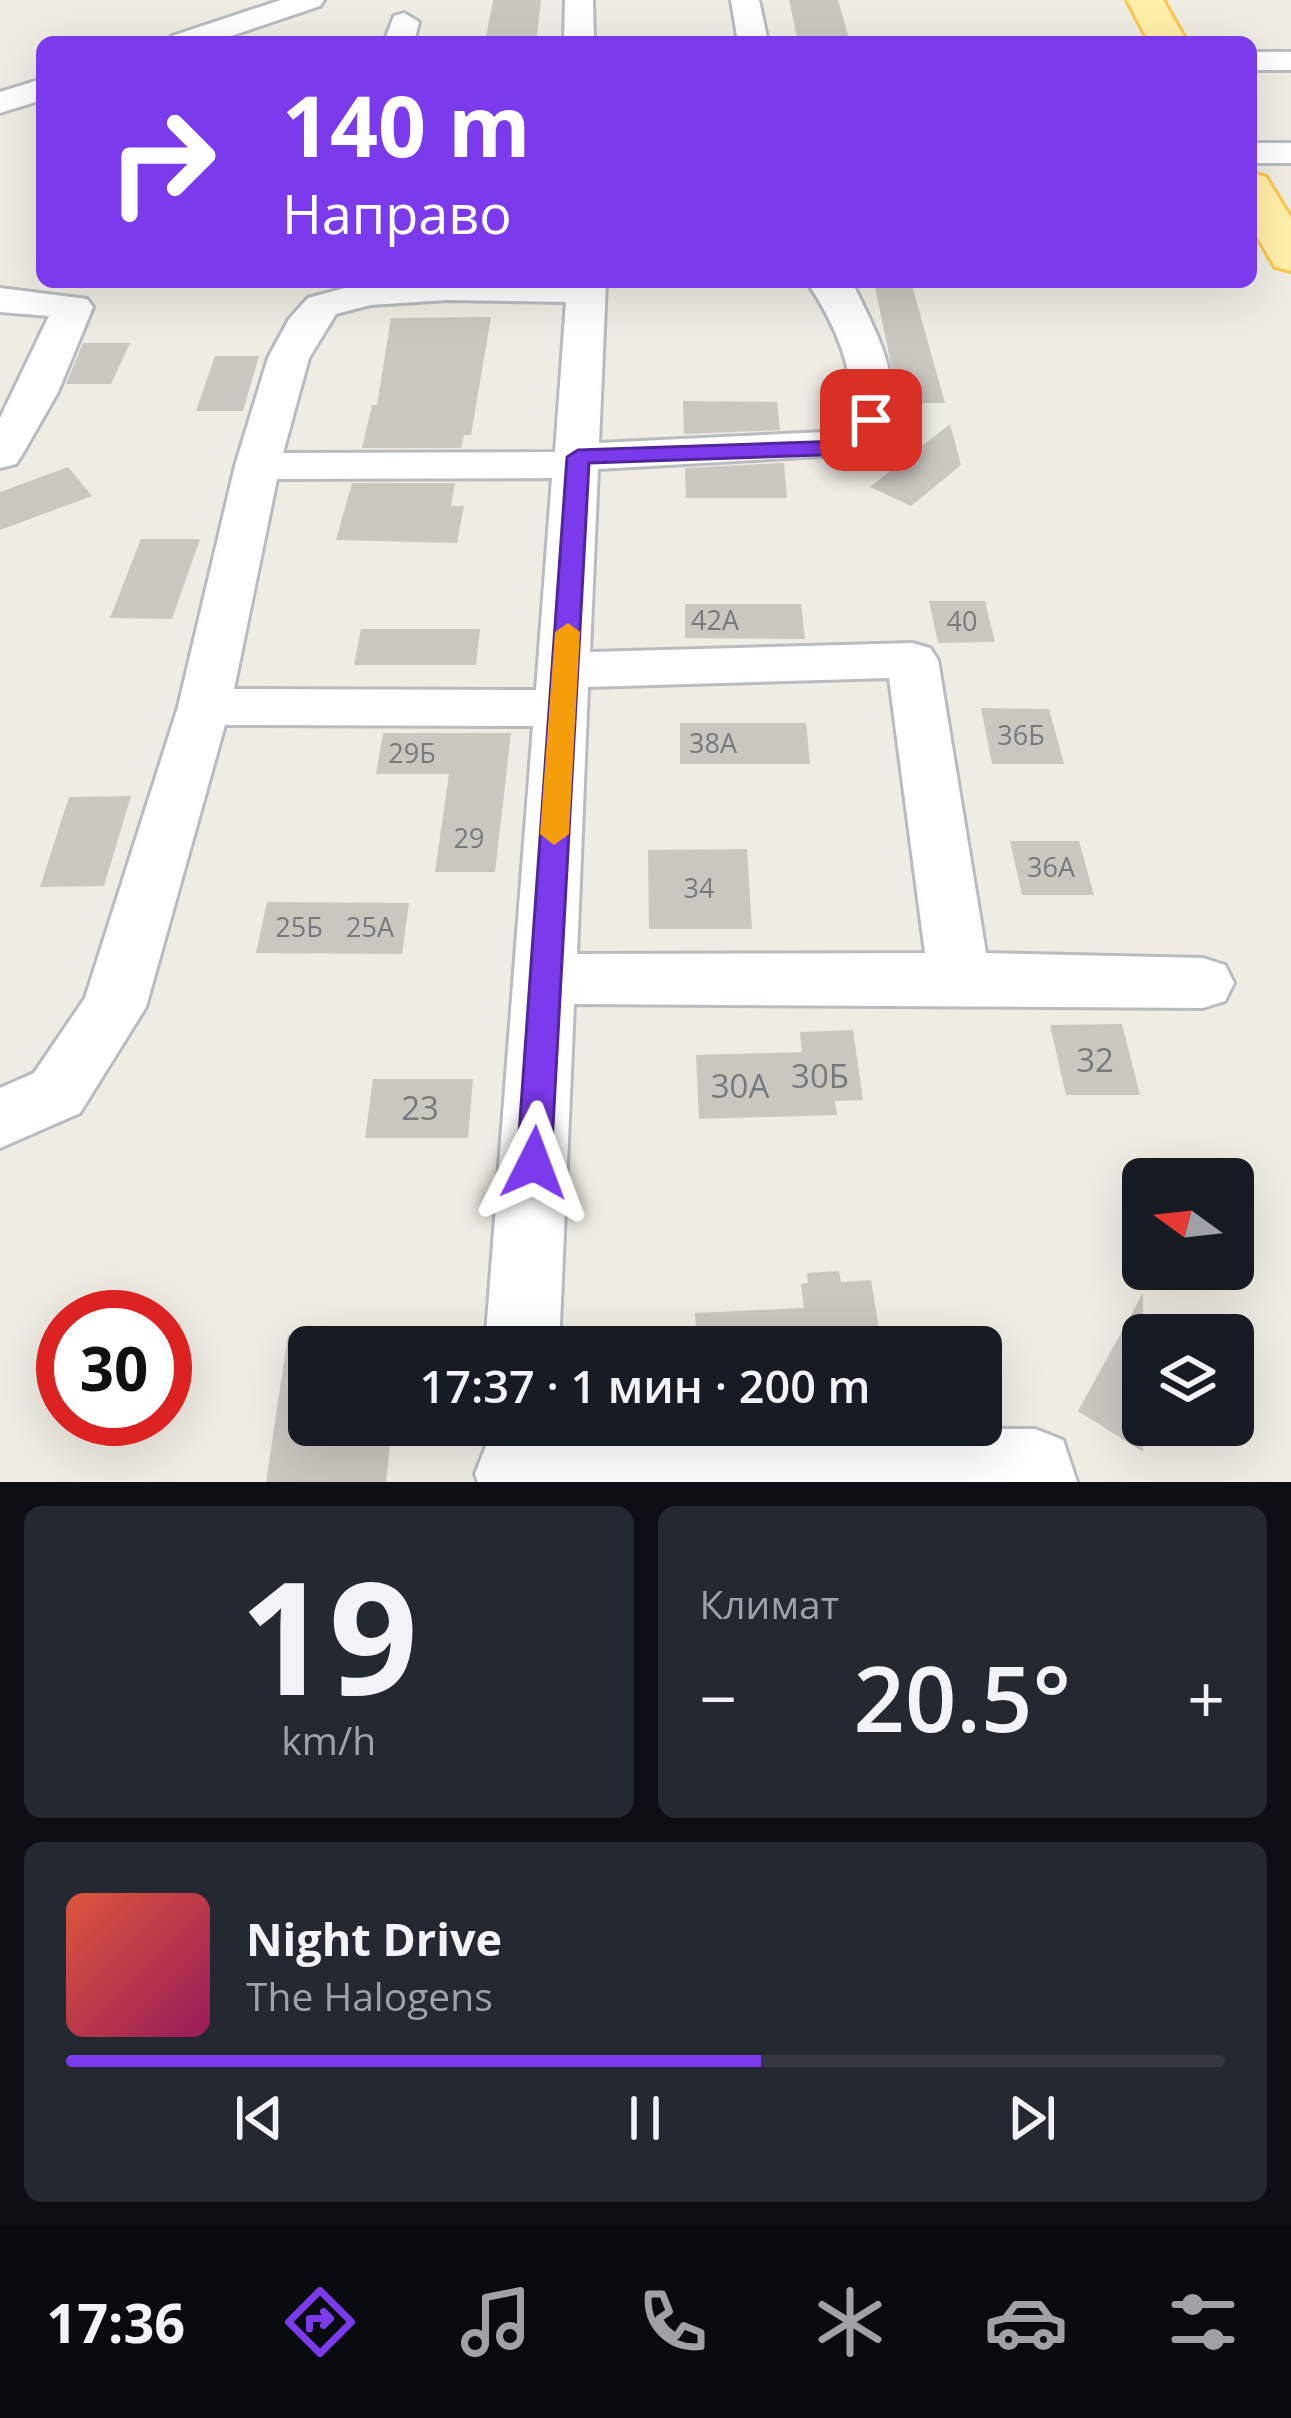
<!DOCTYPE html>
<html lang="ru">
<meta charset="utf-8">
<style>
:root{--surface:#171b24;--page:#242831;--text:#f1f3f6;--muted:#9ea1a6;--line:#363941;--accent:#7c3aed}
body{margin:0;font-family:"Open Sans",sans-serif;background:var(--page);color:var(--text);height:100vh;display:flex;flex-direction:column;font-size:45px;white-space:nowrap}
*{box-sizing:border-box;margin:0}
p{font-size:39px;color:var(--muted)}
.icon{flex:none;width:66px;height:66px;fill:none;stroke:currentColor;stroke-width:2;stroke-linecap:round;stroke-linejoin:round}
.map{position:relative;height:1482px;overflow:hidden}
.drawer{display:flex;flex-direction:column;gap:24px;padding:24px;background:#0d0f14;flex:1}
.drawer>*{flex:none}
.hud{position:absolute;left:36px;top:36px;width:1221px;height:252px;border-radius:18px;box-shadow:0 12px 48px #0002;background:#7c3aed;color:#fff;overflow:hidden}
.needle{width:78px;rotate:285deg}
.buttons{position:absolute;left:1122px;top:1158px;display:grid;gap:24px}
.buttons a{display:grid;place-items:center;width:132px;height:132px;border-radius:18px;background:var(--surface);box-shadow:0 12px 48px #0002;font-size:60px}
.speed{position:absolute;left:36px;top:1290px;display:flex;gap:24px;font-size:60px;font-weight:700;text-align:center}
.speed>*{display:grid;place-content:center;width:156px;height:156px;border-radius:50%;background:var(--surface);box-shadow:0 12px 48px #0002;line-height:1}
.speed .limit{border:18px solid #d22;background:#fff;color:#111}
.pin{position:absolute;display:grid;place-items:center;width:102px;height:102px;color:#fff;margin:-51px;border-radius:24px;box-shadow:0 6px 18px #0006}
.me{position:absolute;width:132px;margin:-66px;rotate:3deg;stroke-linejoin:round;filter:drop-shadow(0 0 9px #0008)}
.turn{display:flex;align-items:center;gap:42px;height:252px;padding:0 48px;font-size:54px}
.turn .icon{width:156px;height:156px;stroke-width:2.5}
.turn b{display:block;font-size:84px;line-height:102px}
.big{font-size:90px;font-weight:600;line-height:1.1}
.drawer .tile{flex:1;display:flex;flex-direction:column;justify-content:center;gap:18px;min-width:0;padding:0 42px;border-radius:18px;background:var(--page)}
.drawer .dial{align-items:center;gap:0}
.dial b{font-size:156px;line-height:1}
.song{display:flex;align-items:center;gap:36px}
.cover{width:144px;height:144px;border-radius:18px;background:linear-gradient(135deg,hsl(10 70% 55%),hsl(330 70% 35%))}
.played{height:12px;border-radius:6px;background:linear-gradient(90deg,var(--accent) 60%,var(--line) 60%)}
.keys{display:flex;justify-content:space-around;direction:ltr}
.heat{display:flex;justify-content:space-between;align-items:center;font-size:66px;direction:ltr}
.drawer .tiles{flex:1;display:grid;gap:24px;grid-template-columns:1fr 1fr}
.tile:last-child{grid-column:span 2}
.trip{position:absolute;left:288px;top:1326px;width:714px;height:120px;border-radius:18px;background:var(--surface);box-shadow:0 12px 48px #0002;font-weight:600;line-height:120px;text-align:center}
.tabs{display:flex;height:192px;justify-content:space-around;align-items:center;background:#090b0e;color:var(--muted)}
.tabs .icon{width:84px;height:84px}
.tabs .active{color:var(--accent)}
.tabs b{font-size:54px;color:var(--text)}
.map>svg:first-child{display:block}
.building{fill:#cac7c0}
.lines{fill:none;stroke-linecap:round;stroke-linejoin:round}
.minor-casing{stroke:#b8bbc0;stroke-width:6}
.major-casing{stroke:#fcc74f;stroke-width:6}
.minor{fill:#fff;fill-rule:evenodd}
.major{fill:#ffefa8;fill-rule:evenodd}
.route{fill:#7c3aed;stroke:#51269a;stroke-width:3}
.slow{fill:#f59e0b}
.labels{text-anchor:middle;stroke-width:12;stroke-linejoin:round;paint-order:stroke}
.number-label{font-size:27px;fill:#777a7c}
.near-number-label{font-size:33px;fill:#777a7c}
</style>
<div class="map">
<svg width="1291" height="1482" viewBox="0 0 1291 1482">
<rect width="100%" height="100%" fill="#efece3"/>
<g class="building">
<path d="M493,0h48l-5,42h-51z"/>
<path d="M789,0h49l12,42h-52z"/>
<path d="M874,282h37l34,121h-46z"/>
<path d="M491,317l-20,118h-7l-3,13h-99l10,-43h5l14,-87z"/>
<path d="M83,343h47l-19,41h-45z"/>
<path d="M215,356h44l-16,55h-47z"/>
<path d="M683,401l94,1 3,28 -96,4z"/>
<path d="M950,424l11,41 -50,41 -41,-19z"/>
<path d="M784,463l3,35h-101l-1,-30z"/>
<path d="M68,467l24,29 -92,34v-38z"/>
<path d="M352,483h103l-4,23h13l-7,37 -121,-3z"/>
<path d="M141,539h59l-28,80 -62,-1z"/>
<path d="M929,601h56l10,41 -57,1z"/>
<path d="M685,604h116l4,35 -120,-1z"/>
<path d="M361,629h119l-4,36h-122z"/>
<path d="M981,708l68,1 15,55h-72z"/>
<path d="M680,723h126l4,41h-130z"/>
<path d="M383,733h128l-16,139h-60l14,-98h-73z"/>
<path d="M131,796l-27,90 -64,1 29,-90z"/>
<path d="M1010,841h69l15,54h-72z"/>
<path d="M747,849l5,80h-103l-1,-79z"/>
<path d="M267,902l142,1 -7,51 -146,-1z"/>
<path d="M1122,1024l18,71h-74l-16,-70z"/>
<path d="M853,1030l10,70 -28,1 2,14 -138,4 -3,-64 106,-3 -2,-20z"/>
<path d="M373,1079h100l-5,59h-103z"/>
<path d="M839,1271l2,11 30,-2 11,67h-185l-2,-34 109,-5 -3,-24 7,-1 -1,-10z"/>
<path d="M1143,1293v159l-65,-41z"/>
<path d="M288,1335l21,2v88h83l-6,57h-120z"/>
</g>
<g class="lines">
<defs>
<g id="minor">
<path d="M281,0h43l-4,6 -107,36h-45l4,-6z"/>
<path d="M565,0h28l1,42h-30z"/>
<path d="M731,0h28l9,42h-30z"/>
<path d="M404,13l15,9 -5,20h-30l10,-26z"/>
<rect x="1251" y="52" width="40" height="18"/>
<path d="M42,79v21l-42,13v-21z"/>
<rect x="1251" y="143" width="40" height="20"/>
<path d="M367,282h239l-7,161 246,-12c19,-49 -12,-111 -38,-149h45c27,57 62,113 22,171l-276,16 -8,183 322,-9 18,5 8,12 48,293 217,5 22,7 9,18 -9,18 -22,7 -629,-4 -15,343h-74l48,-621 -308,-1 -79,282 -66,106 -80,35v-60l34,-15 51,-75 93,-291 57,-241 33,-108 21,-39 19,-21zM448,300l118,2 -11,150 -272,1 26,-95 27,-44 34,-9zM552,478l-16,212 -302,-1 43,-210zM889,678l36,275 -348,1 11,-267z"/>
<path d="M0,288l87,11 6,8 -35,85 -36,63 -6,9 -16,4v-50l49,-102 -49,-4z"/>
<path d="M811,1428l224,1 28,11 14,42h-599l-3,-8 11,-28 28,-11z"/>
</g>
<g id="major">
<path d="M1127,0h36l24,42h-38z"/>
<path d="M1251,173l15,4 25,41v53l-16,-4 -24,-41z"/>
</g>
</defs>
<use href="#minor" class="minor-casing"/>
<use href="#major" class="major-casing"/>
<use href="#minor" class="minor"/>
<use href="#major" class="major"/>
</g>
<path class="route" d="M871,414l11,6 -6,17 -28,17 -259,9 -38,700 -5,11 -12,5 -12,-5 -5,-11 50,-706 11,-7 265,-9 12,-8 8,-17z"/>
<path class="slow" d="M568,623l12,9 -11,202 -15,11 -14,-11 15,-202z"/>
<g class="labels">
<g class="number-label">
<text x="715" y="630">42А</text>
<text x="962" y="631">40</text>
<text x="1021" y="745">36Б</text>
<text x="713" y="753">38А</text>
<text x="412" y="763">29Б</text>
<text x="469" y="848">29</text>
<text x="1051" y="877">36A</text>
<text x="699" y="898">34</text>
<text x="299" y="937">25Б</text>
<text x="370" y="937">25А</text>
</g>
<g class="near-number-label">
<text x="1095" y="1072">32</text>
<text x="820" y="1088">30Б</text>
<text x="740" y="1098">30A</text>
<text x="420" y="1120">23</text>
</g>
</g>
</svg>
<div class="buttons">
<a><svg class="needle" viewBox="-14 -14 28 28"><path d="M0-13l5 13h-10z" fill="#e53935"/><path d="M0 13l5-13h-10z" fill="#9ea1a6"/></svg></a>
<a><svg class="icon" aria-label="layers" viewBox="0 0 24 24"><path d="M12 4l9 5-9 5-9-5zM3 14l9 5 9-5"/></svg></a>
</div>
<div class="speed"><div class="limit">30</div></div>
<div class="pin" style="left:871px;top:420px;background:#d93025"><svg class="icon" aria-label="arrive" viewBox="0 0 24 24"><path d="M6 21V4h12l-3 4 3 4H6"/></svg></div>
<svg class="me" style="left:534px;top:1163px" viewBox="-20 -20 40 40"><path d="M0-17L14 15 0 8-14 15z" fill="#7c3aed" stroke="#fff" stroke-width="4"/></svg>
<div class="trip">17:37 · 1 мин · 200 m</div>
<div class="hud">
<div class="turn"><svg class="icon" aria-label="right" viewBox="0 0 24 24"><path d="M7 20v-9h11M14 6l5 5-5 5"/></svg><div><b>140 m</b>Направо</div></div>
</div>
</div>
<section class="drawer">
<div class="tiles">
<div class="tile dial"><b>19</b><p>km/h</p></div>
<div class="tile"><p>Климат</p>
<div class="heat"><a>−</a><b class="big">20.5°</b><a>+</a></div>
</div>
<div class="tile">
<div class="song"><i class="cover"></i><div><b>Night Drive</b><p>The Halogens</p></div></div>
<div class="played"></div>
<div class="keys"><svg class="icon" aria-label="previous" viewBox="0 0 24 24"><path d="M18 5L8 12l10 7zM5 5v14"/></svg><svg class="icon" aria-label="pause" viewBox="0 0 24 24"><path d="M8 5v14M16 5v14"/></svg><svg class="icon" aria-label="next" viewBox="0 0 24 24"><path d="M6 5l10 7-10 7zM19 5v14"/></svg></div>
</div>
</div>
</section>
<nav class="tabs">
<b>17:36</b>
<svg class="icon active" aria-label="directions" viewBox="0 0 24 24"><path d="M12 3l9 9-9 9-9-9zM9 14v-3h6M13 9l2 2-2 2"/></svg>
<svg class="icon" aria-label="music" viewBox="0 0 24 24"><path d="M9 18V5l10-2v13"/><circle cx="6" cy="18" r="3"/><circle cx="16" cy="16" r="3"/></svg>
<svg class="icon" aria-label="phone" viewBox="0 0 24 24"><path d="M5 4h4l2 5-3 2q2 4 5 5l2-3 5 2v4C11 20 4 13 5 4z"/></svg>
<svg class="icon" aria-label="climate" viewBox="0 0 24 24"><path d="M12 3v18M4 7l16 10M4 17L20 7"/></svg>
<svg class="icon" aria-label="car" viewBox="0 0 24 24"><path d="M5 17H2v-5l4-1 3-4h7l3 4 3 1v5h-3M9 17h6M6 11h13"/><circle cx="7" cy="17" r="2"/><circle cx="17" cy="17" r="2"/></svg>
<svg class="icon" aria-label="filters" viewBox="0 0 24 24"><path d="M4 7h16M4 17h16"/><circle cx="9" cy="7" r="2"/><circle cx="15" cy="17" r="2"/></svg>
</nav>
